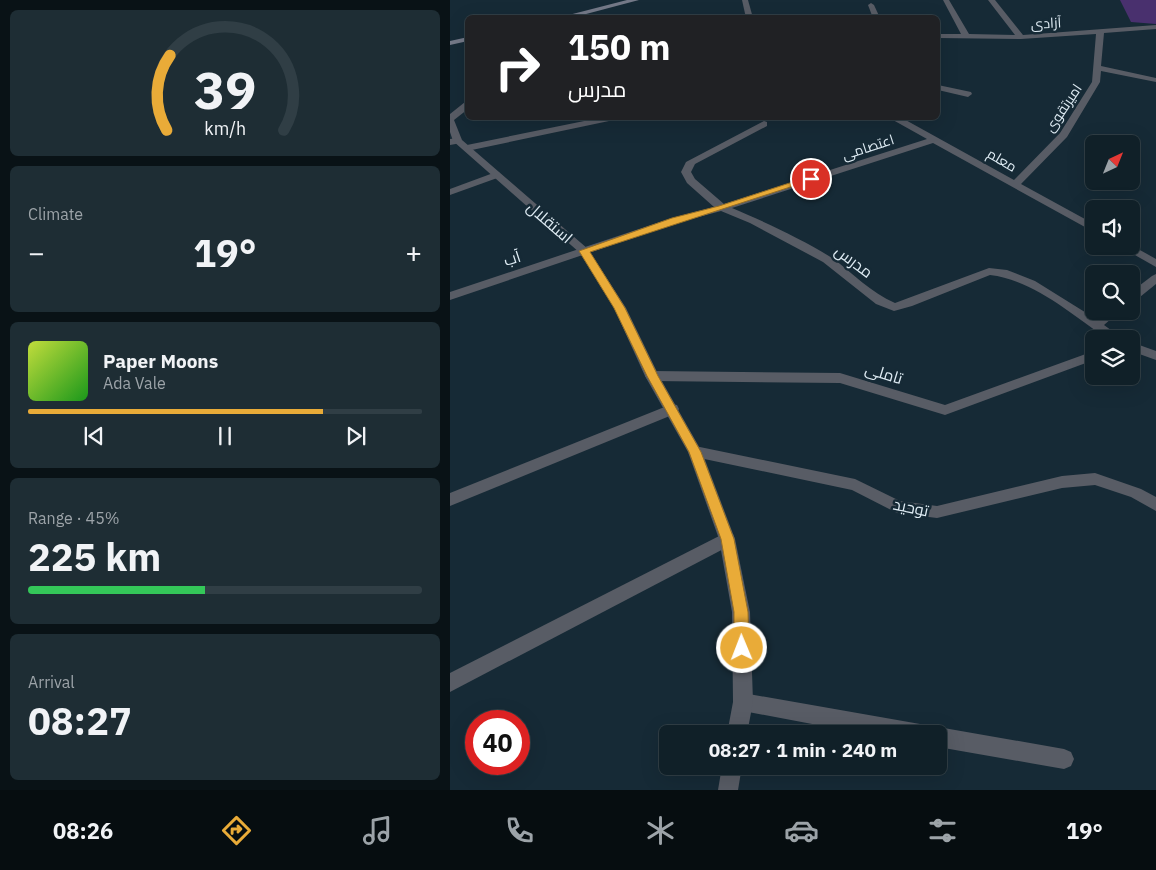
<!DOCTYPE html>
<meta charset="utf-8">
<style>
:root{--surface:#102028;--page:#1e2d34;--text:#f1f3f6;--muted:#9ca3a8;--line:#303e45;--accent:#e9ab38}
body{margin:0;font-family:"IBM Plex Sans",Cairo,sans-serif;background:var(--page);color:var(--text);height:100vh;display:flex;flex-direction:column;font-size:19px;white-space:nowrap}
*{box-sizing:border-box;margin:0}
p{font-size:16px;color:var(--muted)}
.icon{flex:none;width:28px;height:28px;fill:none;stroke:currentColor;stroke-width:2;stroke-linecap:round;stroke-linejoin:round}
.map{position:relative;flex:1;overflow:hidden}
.side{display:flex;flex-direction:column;gap:10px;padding:10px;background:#091216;width:450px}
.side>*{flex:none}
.guide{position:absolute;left:15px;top:15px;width:475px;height:105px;border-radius:8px;box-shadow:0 5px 20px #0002,0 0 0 1px var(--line);background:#202124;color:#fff;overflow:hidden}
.needle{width:32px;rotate:43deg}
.controls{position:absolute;left:635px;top:135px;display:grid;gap:10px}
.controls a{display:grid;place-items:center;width:55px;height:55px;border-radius:8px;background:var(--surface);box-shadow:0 5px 20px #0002,0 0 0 1px var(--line);font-size:25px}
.speed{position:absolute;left:15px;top:710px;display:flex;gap:10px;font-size:25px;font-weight:700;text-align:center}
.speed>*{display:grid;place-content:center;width:65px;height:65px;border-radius:50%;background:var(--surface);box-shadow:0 5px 20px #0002,0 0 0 1px var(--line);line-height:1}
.speed .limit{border:8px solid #d22;background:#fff;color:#111}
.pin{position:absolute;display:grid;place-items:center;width:42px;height:42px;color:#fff;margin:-21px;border:2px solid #fff;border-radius:50%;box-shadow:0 1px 5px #0007}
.me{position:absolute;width:55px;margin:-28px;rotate:359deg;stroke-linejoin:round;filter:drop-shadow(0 0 4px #0008)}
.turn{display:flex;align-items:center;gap:18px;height:105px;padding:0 20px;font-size:22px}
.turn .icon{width:65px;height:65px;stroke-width:2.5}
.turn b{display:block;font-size:35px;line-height:42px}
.big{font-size:38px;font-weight:700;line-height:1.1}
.side .widget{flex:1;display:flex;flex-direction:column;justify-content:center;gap:8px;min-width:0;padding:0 18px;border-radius:8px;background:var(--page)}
.side .dial{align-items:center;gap:0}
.dial svg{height:130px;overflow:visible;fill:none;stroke:var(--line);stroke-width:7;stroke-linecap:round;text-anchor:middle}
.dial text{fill:var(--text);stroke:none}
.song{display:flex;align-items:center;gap:15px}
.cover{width:60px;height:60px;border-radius:8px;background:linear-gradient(135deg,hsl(70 70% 55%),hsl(120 70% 35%))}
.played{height:5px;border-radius:2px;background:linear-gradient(90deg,var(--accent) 75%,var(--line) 75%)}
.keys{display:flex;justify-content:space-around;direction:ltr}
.heat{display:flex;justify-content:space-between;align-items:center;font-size:28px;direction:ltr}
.charge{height:8px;border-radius:4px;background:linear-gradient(90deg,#34c759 45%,var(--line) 0)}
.trip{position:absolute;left:209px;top:725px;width:288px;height:50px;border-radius:8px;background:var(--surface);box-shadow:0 5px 20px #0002,0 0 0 1px var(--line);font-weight:700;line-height:50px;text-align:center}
.tab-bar{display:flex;height:80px;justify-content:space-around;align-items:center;background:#060d10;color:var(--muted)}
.tab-bar .icon{width:35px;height:35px}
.tab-bar .selected{color:var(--accent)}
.tab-bar b{font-size:22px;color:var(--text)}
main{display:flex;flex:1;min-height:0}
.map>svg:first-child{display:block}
.green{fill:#49306e}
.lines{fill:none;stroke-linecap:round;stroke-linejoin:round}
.minor{fill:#585c65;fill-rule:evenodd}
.tertiary{fill:#585c65;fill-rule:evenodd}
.secondary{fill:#747988;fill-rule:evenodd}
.route{fill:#e9ab38;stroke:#976f24}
.labels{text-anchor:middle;stroke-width:5;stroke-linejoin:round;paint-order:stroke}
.far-street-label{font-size:14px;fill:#dfecf4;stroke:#162a36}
.street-label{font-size:16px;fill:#dfecf4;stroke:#162a36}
</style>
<main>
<section class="side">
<div class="widget dial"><svg viewBox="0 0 100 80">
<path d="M14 69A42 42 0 1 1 86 69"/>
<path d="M14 69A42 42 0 0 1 16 23" stroke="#e9ab38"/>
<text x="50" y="56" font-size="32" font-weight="700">39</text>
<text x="50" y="72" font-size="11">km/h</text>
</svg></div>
<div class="widget"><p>Climate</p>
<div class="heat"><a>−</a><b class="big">19°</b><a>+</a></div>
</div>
<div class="widget">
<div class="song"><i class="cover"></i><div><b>Paper Moons</b><p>Ada Vale</p></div></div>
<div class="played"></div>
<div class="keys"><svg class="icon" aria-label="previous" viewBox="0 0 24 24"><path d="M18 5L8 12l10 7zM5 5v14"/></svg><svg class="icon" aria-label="pause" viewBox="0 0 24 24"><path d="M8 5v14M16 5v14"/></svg><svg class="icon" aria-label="next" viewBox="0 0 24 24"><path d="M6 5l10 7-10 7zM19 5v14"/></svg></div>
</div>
<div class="widget"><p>Range · 45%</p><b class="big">225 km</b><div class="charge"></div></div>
<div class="widget"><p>Arrival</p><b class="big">08:27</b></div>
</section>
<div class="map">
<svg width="706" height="790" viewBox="0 0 706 790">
<rect width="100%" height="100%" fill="#162a36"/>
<path class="green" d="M670,0h36v24l-25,-2z"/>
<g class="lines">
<g class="minor">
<path d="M292,0h6l5,18h-7z"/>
<path d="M493,0h6l20,34 46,1 -27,-35h7l28,35 133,-10v4l-52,4 -3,33 55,12v4l-55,-11 -1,11 -33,55 -46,47 73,40v8l-161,-89 -201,65c31,13 72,32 100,50 21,15 39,35 63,45l94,-35 18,2 28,11 61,38 10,-8h14l-16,14 19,14h-15c-36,-24 -74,-59 -118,-64l-78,31 -18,5 -18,-7 -53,-42 -73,-39 -29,-12 -41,11 -230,78v-8l222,-74 42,-11 -27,-24 -6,-11 5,-10 78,-41 3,1v4l-72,38 -4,8 4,7 29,25 203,-65 -34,-19 -1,-2h10l112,62 46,-47 32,-51 4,-48 -75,5 -83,-1v-4h23z"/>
<path d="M421,3l3,2 6,13h-7l-5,-13z"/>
<path d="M488,85l33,7 1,2 -4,3 -30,-7z"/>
<path d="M149,118h14l-4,3 -142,30 -5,-3 5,-3z"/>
<path d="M8,138l3,1v4l-11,2v-6z"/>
<path d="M46,172l4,1v4l-50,18v-6z"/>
<path d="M681,245l25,14v8l-37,-21z"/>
<path d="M706,274v10l-21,17 -4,1v-10l21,-16z"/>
<path d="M681,342l25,9v9l-25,-9z"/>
<path d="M644,351v9l-149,55 -105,-32 -188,-2 -5,-2 -2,-3 2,-3 5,-2 188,2 105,32z"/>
<path d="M222,404l5,1 2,4 -2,4 -227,93v-13z"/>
<path d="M245,446l160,33 45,22 37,5 125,-30 33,-3 46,16 15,8v14l-25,-14 -36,-12 -33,3 -125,30 -40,-5 -45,-23 -162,-34 -2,-4 2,-4z"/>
<path d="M277,532l6,2 2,5 -2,5 -283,148v-19z"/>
<path d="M293,693l177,31 7,3 3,6 1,-3 7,-3 126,22 7,3 3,7 -3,7 -7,3 -126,-22v-13h-73l-122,-23 -7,-2 -3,-7 3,-7z"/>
</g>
<g class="tertiary">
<path d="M15,102h3v7l-14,11 8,20 126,109 38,59 33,68 43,76 33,87 15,73 3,90 -6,32h-20l6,-32 -1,-90 -13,-73 -31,-87 -43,-76 -31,-68 -34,-55 -127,-112 -3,-9v-18z"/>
<path d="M272,766h20l-4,24h-20z"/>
</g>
<g class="secondary">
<path d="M177,0h12l-68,18h-14z"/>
<path d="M18,37v4l-18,4v-4z"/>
</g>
</g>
<path class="route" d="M358,177l7,2 -225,73 35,56 33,68 43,76 33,87 14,73 1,36 -2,5 -5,2 -6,-2 -2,-5v-36l-13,-73 -32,-87 -42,-76 -33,-68 -35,-57 93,-33 47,-12z"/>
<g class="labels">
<g class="far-street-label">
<text transform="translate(596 23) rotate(-3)" y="5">آزادی</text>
<text transform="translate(613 108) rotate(-56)" y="5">امیرتقوی</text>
<text transform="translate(418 147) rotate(-18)" y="5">اعتصامی</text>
<text transform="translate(552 160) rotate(30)" y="5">معلم</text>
</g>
<g class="street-label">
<text transform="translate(100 222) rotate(41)" y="6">استقلال</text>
<text transform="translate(62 258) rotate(-18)" y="6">آب</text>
<text transform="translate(404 261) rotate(37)" y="6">مدرس</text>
<text transform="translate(434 373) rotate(17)" y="6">تاملی</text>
<text transform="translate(461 507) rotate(12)" y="6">توحید</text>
</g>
</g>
</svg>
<div class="controls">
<a><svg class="needle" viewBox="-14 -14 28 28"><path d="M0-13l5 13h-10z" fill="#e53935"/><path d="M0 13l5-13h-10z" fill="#9ca3a8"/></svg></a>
<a><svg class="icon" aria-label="sound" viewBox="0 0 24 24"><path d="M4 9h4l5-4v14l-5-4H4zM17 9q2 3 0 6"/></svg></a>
<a><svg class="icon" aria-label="search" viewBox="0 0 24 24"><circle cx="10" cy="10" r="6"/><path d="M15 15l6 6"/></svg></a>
<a><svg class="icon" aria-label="layers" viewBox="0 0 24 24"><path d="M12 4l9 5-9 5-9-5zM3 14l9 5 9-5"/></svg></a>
</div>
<div class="speed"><div class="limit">40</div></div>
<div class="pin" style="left:361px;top:179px;background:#d93025"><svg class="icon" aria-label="arrive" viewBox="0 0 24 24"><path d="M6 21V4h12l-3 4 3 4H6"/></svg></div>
<svg class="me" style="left:292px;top:648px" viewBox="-20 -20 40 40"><circle r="17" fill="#e9ab38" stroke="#fff" stroke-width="3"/><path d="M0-11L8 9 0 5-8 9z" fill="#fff"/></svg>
<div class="trip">08:27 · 1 min · 240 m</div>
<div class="guide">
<div class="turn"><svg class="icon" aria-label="right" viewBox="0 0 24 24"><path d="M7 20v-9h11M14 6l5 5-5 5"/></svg><div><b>150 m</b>مدرس</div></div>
</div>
</div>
</main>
<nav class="tab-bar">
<b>08:26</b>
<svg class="icon selected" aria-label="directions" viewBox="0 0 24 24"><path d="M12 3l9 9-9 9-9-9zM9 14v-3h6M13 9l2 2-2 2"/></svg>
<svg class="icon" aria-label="music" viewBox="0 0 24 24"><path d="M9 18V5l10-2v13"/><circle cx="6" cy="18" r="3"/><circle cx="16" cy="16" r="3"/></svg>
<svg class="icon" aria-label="phone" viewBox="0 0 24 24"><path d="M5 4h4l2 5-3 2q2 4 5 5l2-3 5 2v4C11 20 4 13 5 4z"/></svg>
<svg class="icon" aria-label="climate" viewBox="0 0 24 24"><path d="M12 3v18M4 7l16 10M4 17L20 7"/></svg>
<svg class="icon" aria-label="car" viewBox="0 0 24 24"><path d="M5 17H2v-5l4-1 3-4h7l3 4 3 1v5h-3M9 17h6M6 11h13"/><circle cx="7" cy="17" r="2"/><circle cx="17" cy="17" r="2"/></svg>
<svg class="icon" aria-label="filters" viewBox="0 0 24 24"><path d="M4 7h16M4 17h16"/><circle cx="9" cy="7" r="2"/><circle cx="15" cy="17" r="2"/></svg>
<b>19°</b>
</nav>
